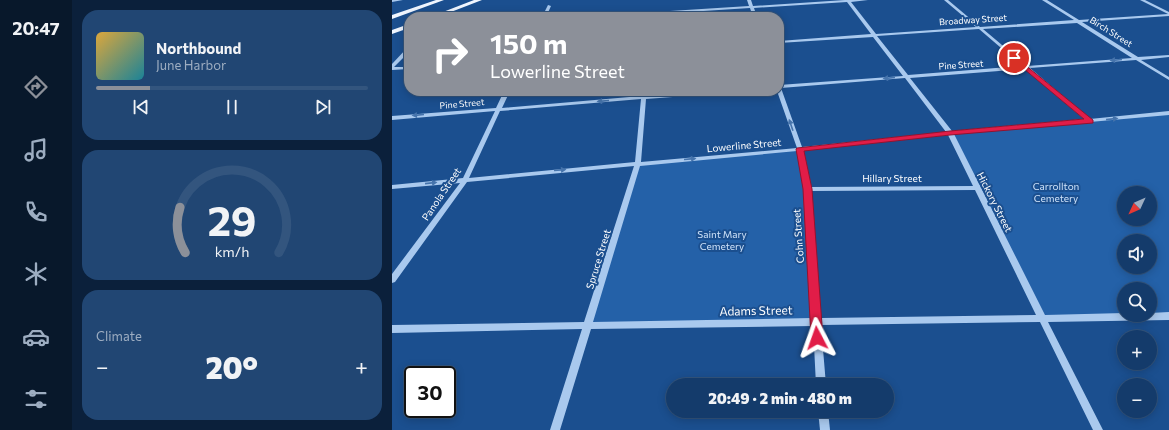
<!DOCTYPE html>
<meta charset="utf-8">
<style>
:root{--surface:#143b6b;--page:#214673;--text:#f1f3f6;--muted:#9dadc1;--line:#33557e;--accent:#8c9099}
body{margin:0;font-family:Commissioner,sans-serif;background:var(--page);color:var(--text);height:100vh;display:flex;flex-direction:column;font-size:15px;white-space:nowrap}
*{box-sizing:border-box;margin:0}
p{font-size:13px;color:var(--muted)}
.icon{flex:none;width:22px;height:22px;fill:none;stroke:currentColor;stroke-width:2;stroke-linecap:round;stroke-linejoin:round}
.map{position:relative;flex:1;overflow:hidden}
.panel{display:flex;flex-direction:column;gap:10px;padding:10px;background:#0b203b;width:320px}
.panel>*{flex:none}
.banner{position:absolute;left:12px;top:12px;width:380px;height:84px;border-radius:16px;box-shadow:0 2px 10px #0003,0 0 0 1px var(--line);background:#8c9099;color:#fff;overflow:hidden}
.needle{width:26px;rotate:226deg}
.buttons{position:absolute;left:725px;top:186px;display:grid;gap:8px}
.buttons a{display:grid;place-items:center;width:40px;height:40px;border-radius:50%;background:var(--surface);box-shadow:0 2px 10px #0003,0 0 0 1px var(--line);font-size:20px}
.speed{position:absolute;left:12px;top:366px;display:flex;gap:8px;font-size:20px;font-weight:700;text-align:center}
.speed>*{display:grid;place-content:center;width:52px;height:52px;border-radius:50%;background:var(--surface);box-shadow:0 2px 10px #0003,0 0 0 1px var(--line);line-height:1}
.speed .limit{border:2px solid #111;border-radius:6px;background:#fff;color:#111}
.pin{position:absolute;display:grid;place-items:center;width:34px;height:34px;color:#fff;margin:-17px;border:2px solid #fff;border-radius:50%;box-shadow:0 1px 4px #0007}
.me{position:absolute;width:44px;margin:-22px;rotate:356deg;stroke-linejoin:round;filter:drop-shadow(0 0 3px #0008)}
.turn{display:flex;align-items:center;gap:14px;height:84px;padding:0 20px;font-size:18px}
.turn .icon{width:52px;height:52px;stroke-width:2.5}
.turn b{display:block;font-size:28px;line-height:34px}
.big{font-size:30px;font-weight:800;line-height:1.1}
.panel .tile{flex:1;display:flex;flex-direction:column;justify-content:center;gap:6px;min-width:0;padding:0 14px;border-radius:16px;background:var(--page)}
.panel .dial{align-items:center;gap:0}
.dial svg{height:104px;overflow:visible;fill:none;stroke:var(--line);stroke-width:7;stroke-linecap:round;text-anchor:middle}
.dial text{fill:var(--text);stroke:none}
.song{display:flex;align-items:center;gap:12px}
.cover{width:48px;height:48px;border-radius:6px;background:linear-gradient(135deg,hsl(40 70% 55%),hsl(190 70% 35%))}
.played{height:4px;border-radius:2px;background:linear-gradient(90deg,var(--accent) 20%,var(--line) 20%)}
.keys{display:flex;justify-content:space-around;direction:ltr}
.heat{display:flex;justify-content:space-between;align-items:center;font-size:22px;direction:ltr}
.trip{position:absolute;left:274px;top:378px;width:228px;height:40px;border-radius:20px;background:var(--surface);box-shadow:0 2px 10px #0003,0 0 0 1px var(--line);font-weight:800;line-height:40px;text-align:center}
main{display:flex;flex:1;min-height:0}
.tab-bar{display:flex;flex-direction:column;width:72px;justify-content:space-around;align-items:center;background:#08182b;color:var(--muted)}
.tab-bar .icon{width:28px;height:28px}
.tab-bar .current{color:var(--accent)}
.tab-bar b{font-size:18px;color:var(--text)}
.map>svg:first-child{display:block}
.green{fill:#2461a8;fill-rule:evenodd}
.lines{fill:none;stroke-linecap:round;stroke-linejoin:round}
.minor{fill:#a9c9ee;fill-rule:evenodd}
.major{fill:#f0f6ff;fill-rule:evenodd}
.oneway{fill:#4674ac}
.route{fill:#e11d48;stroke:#92132f}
.labels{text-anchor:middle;stroke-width:4;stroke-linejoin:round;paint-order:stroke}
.far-street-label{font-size:9px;fill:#fff;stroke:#1b4f8f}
.street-label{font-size:10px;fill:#fff;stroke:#1b4f8f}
.park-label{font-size:10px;fill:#cfe3fa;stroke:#1b4f8f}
.near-street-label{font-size:12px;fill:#fff;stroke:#1b4f8f}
</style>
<main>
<nav class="tab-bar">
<b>20:47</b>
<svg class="icon current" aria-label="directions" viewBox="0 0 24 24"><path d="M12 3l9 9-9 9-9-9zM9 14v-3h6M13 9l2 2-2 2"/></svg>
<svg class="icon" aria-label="music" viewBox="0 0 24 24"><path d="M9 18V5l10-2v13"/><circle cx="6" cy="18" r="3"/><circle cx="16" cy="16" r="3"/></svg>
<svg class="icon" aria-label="phone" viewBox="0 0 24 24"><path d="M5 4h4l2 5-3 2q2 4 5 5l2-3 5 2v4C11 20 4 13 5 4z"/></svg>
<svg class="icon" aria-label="climate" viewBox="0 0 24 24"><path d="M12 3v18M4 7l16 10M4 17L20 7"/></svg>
<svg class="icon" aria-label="car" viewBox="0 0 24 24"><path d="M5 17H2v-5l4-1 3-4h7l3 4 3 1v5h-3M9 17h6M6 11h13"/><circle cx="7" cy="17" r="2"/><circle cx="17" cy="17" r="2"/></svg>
<svg class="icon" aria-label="filters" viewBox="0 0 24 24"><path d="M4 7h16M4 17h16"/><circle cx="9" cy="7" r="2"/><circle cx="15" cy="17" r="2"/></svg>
</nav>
<section class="panel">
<div class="tile">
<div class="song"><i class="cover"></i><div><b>Northbound</b><p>June Harbor</p></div></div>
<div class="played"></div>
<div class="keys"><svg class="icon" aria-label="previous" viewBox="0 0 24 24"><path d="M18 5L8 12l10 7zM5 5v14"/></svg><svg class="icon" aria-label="pause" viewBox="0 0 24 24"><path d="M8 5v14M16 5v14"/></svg><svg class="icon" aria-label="next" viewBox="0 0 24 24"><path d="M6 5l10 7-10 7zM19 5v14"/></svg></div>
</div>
<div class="tile dial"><svg viewBox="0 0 100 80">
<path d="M14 69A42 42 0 1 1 86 69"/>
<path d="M14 69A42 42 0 0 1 10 34" stroke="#8c9099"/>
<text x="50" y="56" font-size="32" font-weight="700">29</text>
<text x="50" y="72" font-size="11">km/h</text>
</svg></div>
<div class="tile"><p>Climate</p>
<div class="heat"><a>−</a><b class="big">20°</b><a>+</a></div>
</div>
</section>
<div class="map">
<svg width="777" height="430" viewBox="0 0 777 430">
<rect width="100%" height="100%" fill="#1b4f8f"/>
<g class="green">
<path d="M777,113v204l-126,1 -93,-185zM732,193h26v26h-26zM732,241h26v26h-26zM732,289h26v26h-26z"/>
<path d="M408,149l16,173 -228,3 50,-162z"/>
</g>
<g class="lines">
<g class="minor">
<path d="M0,0h11l-11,2z"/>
<path d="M355,0h4l2,6 92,-6h23l-17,2 25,32 100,-7 -32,-27h4l32,27 94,-7 -32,-20h5l32,20 89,-6 -28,-14h5l24,12v4l-87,6 56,35 31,-2v2l-28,3 28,17v3l-33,-20 -106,8 60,51 79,-8v4l-215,19 91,181 79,-2v2h26v-2l19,-1v8l-121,2 55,108h-10l-53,-108 -219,3 5,60h-10l-3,-59 -222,3 -31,101h-10l32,-101 -190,4v-8l192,-3 50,-156 -167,16 -72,100 -3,1v-9l68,-91 -68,6v-4l71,-7 32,-67 -103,9v-4l104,-8 8,-17h6l-8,17 139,-12v-5h6l-1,5 61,-5h22l-3,2 -80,6 -5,63 156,-14 -20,-57h2v-6l124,-9 -30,-39 -94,6v-2l92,-7 -24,-32 -93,6 3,9h-4l-3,-9 -140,9h-21l2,-1 158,-10zM685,23l55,35 -105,8 -44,-37zM587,29l43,37 -114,9 -31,-39zM633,69l59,50 -132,12 -42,-53zM513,78l41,54 -144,15 -21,-59zM249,99l-6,63 -166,16 31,-67zM556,135l25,51 -162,1 -8,-37zM405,151l8,38 7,129 -219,4 47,-156zM583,190l61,125 -215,3 -10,-127z"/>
<path d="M156,5l3,1 -5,11h-4z"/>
<path d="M15,48h2v4l-15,15h15v2l-17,1v-6z"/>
<path d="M426,411h10l2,19h-10z"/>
</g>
<g class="major">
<path d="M44,0h8l-52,19v-4z"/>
<path d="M82,0h8l-44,17h-8z"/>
<path d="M17,24v4l-17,6v-4z"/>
</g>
</g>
<defs><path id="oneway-solid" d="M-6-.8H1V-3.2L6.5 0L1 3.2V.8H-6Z"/></defs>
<g class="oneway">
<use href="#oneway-solid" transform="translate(724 60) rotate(175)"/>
<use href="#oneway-solid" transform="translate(497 78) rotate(175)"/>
<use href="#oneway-solid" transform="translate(211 101) rotate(175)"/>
<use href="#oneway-solid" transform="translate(26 115) rotate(175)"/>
<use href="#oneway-solid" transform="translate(720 119) rotate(-6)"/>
<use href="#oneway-solid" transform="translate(399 125) rotate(-109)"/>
<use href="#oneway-solid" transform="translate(298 159) rotate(-5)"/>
<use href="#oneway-solid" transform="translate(168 170) rotate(-5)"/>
<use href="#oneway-solid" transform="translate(39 183) rotate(-6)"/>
</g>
<path class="route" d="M622,56l79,64v3l-143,12 -146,16 8,38 11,149 -2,3 -4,2 -4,-2 -2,-3 -8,-149 -7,-40 1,-1 153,-17 134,-12 -72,-60 -1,-1z"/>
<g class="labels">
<g class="far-street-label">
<text transform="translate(581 20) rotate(-4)" y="3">Broadway Street</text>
<text transform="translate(719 32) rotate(32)" y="3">Birch Street</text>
<text transform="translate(569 65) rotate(-4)" y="3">Pine Street</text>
<text transform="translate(70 104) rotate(-5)" y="3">Pine Street</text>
</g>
<g class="street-label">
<text transform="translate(352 145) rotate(-5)" y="4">Lowerline Street</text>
<text x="500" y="182">Hillary Street</text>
<text transform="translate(49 194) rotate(-56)" y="4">Panola Street</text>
<text transform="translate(603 202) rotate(63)" y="4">Hickory Street</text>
<text transform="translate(406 236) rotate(-94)" y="4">Cohn Street</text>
<text transform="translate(206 259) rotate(-73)" y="4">Spruce Street</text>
</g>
<g class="park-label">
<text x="664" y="190">Carrollton<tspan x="664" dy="12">Cemetery</tspan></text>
<text x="330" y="238">Saint Mary<tspan x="330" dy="12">Cemetery</tspan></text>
</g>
<g class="near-street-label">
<text transform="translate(364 311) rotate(-1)" y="4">Adams Street</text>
</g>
</g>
</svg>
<div class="buttons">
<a><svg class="needle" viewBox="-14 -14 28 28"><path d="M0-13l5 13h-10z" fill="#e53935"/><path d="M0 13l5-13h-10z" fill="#9dadc1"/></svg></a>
<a><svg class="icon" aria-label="sound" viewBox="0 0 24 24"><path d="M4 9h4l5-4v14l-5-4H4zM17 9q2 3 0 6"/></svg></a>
<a><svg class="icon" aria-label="search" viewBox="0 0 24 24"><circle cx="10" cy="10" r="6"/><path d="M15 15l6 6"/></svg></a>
<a>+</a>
<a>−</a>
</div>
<div class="speed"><div class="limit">30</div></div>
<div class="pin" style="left:622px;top:58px;background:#d93025"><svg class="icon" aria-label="arrive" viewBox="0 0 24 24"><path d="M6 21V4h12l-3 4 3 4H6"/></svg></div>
<svg class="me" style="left:425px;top:338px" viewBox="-20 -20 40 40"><path d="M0-17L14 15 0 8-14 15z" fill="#e11d48" stroke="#fff" stroke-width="4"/></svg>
<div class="trip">20:49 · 2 min · 480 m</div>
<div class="banner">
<div class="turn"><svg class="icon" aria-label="right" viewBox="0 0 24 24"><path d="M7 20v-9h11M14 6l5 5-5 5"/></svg><div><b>150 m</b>Lowerline Street</div></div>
</div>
</div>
</main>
